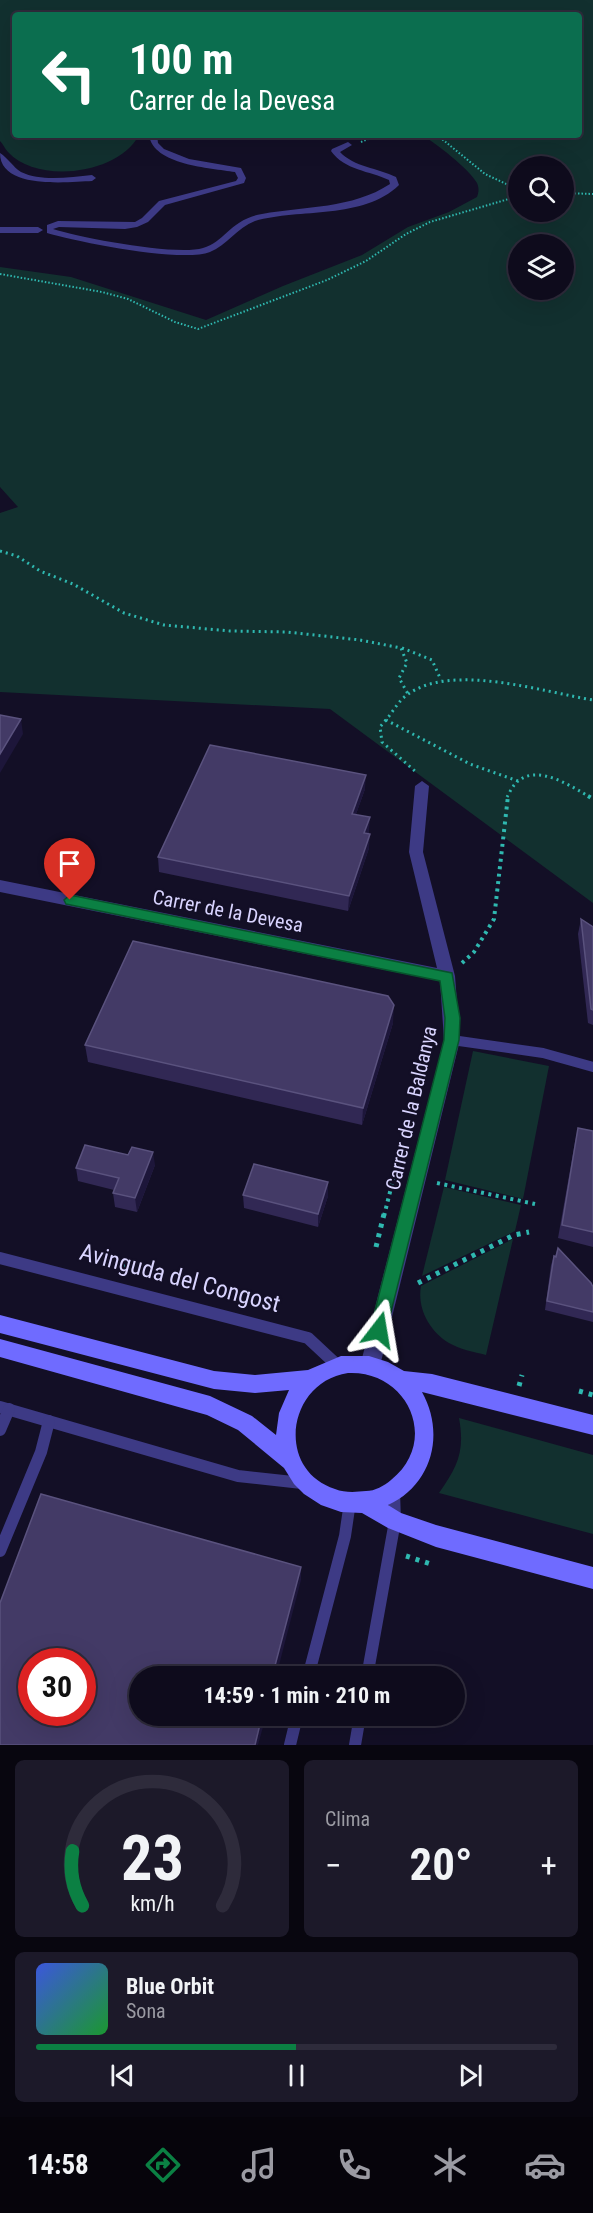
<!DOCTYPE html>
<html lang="es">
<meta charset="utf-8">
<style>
:root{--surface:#0e0b1c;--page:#1c1929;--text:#f1f3f6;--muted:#9b9ba3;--line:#2e2b3b;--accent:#0b8043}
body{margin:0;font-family:"Roboto Condensed",sans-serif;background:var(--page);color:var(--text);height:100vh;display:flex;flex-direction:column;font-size:22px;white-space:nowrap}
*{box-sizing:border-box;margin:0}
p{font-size:20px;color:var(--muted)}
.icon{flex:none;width:33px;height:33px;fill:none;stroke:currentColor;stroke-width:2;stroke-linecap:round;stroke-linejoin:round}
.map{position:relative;height:1745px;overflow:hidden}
.side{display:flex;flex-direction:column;gap:15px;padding:15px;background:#08060f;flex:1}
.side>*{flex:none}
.guide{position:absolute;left:12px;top:12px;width:570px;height:126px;border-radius:6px;box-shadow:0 6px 24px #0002,0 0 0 2px var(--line);background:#0b6e4f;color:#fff;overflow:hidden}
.buttons{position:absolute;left:508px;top:156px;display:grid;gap:12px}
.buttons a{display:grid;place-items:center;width:66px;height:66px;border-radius:50%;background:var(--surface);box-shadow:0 6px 24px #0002,0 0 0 2px var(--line);font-size:30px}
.speed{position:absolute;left:18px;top:1648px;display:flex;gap:12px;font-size:30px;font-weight:700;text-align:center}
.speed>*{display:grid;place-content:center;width:78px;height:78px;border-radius:50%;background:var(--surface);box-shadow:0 6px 24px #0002,0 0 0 2px var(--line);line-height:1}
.speed .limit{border:9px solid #d22;background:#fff;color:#111}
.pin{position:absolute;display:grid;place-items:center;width:51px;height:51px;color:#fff;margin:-62px -26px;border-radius:50% 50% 50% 0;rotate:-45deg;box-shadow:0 0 6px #0007}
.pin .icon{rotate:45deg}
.me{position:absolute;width:66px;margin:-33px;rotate:14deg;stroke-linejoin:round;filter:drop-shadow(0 0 4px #0008)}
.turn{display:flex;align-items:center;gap:21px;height:126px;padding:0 18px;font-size:27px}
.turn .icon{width:78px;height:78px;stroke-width:2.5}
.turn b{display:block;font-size:42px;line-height:51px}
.big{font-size:45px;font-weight:700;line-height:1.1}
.side .tile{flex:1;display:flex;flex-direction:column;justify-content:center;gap:9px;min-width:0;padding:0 21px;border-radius:9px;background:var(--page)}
.side .dial{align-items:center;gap:0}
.dial svg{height:156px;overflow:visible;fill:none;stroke:var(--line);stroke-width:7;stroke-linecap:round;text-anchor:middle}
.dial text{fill:var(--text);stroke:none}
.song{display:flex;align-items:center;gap:18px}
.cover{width:72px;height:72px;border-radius:9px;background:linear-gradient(135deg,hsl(230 70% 55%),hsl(130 70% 35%))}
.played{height:6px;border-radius:3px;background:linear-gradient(90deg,var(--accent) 50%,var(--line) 50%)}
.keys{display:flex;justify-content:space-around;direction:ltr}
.heat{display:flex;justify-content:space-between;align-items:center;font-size:33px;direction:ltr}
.side .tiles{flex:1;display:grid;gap:15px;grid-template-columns:1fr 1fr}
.tile:last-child{grid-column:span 2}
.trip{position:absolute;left:129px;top:1666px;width:336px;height:60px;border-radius:30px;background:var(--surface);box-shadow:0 6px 24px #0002,0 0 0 2px var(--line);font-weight:700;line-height:60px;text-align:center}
.dock{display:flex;height:96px;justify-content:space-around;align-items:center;background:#06040b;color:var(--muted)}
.dock .icon{width:42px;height:42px}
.dock .active{color:var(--accent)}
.dock b{font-size:27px;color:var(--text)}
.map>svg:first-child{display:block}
.green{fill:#12302f;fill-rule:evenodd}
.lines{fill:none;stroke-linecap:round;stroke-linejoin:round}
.path-far3{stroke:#2fb8b0;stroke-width:2;stroke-dasharray:1.5 2;stroke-linecap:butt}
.path-far2{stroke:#2fb8b0;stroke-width:3;stroke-dasharray:2 4;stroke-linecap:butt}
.path-far1{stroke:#2fb8b0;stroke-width:4;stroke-dasharray:3 4.5;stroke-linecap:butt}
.path{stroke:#2fb8b0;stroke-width:5;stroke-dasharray:4 6;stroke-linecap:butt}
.service-far1{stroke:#3d3a85;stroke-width:10}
.service{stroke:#3d3a85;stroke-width:12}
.minor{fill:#3d3a85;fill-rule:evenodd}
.secondary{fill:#6f6bff;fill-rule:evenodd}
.wall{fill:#312854}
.shaded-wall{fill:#1d163a}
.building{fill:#433a66;stroke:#5a527e;stroke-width:1.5;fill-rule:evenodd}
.route{fill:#0b8043;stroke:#07532c;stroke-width:1.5}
.labels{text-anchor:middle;stroke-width:4.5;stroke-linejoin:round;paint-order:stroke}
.street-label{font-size:20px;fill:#d9d4ff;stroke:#130f26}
.near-street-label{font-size:24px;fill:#d9d4ff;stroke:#130f26}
</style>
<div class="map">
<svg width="593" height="1745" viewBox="0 0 593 1745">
<rect width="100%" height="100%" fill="#130f26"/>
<g class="green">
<path d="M0,0h593v903l-263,-194 -330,-17v-179l18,-6 -18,-20v-220l71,10 135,43 77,-34 79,-31 46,-28 41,-15 28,-15c2,-6 2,-9 0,-14 -7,-13 -43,-42 -56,-48h158v-120h-564v120h124c-20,39 -101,50 -131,17 -3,-3 -5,-8 -8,-11zM519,166h45v46h-45zM564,244v46h-45v-46z"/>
<path d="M473,1051l76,15 -26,133 -78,-19z"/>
<path d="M444,1187l77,18 -6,26 -93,45z"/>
<path d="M513,1239l-27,116c-12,-3 -27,-6 -37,-12 -20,-12 -32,-35 -28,-57z"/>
<path d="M459,1418l134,37v79l-154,-41c19,-27 26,-42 20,-75z"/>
</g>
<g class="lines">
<g class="path-far3">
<path d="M437,135l48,39 34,16"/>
<path d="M361,142l17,-7"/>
<path d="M564,193l29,1"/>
<path d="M0,274l102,18 26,7 47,23 23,7 129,-49 39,-19 40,-27 24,-12 89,-26"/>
</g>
<g class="path-far2">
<path d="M0,551l17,5 23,15 33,13 51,29 40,12 66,6 57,1 73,8 41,8 6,15 -8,15 9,16"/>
<path d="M402,648l30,12 9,20"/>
<path d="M386,720l-6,7 2,15 34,30"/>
<path d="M518,781l-48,-17 -84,-44c7,-8 12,-19 21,-25 44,-33 136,-3 186,5"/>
<path d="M507,797c3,-5 6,-12 11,-16 21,-17 54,6 72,16"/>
</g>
<g class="path-far1">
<path d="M588,796l5,3"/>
<path d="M462,963l12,-11 20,-33 14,-123"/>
<path d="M437,1183l98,21"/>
<path d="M384,1216l10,-40 3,1"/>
</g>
<g class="path">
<path d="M376,1247l8,-33"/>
<path d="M121,1266l63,17"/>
<path d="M418,1283l96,-48 15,-3"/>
<path d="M519,1386l3,-11"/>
<path d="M579,1391l14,4"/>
<path d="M406,1556l28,9"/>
</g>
<path class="service-far1" d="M452,1040l91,13 50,14"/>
<g class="service">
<path d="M0,1258l308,80 30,28"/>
<path d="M0,1407l238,69 64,7"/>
<path d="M0,1430l9,-21"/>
<path d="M0,1551l41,-99 8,-31"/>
<path d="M308,1677l37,-141 5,-34"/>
<path d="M367,1677l28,-156 -1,-30"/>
<path d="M290,1745l7,-29"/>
<path d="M355,1745l5,-29"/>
</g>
<g class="minor">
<path d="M149,135h8l1,8 6,6 25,10 52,9 5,10 -2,5 -79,22 -17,17 -11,5 -12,2 -66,-2 -6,2c29,9 123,27 150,19 22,-6 28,-29 59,-34 43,-8 90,-5 128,-30l-1,-4c-19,-9 -45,-10 -58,-29l1,-2 16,-7 4,3 -12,7c14,15 38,16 56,25l3,8c-36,35 -99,23 -144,36 -18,7 -28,24 -45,31 -29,11 -132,-10 -163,-19v-8l11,-4 77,1 7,-4 17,-17 77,-20 2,-3 -3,-6c-25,-4 -82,-7 -86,-37z"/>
<path d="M0,153c8,5 13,14 21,19 21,10 49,5 71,3l4,3 -4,3c-24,1 -92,9 -92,-28z"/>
<path d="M0,227h38l5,3 -5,3h-38z"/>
<path d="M422,781l7,5 -6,66 32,124 5,64 -80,326 -3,7 -7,2 -7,-2 -3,-7 84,-326 -4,-59 -440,-89v-12l437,88 -28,-116 6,-66z"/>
</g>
<path class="secondary" d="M0,1315l214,56 41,4 53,-5 33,-14h28l19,6 16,9 28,3 161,41v20l-171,-43c23,41 11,92 -34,113l13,8 35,12 157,42v22l-157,-42 -48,-19 -26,-15 -21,-1 -20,-7 -17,-11 -10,-10 -10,-16 -46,-38 -31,-15 -207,-58v-18l210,57 42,20 24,19 3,-22 10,-23 -34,3 -41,-4 -214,-56zM348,1373c60,-3 92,68 43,107 -7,6 -16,11 -25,11 -10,1 -21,2 -31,-2 -60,-19 -48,-107 13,-116z"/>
</g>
<g class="wall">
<path d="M365,789l-9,25 13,18v16l-21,63 -189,-39 -1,-15z"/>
<path d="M581,919l12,8v98l-5,-2 -10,-89z"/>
<path d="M393,1023l-31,102 -274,-63 -3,-17z"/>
<path d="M578,1128l15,3v116l-35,-9 17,-96z"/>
<path d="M155,1165l-18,47 -22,-5 -2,-14 1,-3 -36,-9 -2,-13z"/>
<path d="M328,1182v14l-10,31 -74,-19 -1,-13z"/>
<path d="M558,1248l35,39v35l-48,-12 6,-45 3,-9h1z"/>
</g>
<g class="shaded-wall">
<path d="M21,719l2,15 -23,39v-19z"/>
<path d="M366,775l-1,14 -14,39 1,-14z"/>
<path d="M370,817l-1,15 -5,15v-14z"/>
<path d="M370,834l-1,14 -21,63 1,-15z"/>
<path d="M394,1005l-1,18 -31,102 1,-17z"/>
<path d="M153,1152l2,13 -18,47 -2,-14z"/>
<path d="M328,1182v14l-10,31v-13z"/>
<path d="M301,1567v13l-25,97h-4z"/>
<path d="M262,1716h4l-8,29h-3z"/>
</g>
<g class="building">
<path d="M0,715l21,4 -21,35z"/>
<path d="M210,745l156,30 -14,39 18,3 -6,16 6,1 -21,62 -191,-39z"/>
<path d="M581,919l12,8v83l-2,-1z"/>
<path d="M133,941l255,55 6,9 -31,103 -278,-63z"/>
<path d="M578,1128l15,3v101l-31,-7z"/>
<path d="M85,1145l43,10 4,-8 21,5 -18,46 -22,-5 6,-15 -43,-10z"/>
<path d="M254,1164l74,18 -10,32 -75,-19z"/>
<path d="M558,1248l33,35 2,4v25l-46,-11 7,-45 2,1z"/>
<path d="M41,1494l260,73 -29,110h-132v39h122l-7,29h-255v-142zM32,1662h50v51h-50z"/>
</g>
<path class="route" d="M70,895l382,78 8,45 -1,22 -74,296 -6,3 -6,-3 -3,-6 74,-290 1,-22 -5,-37 -374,-77 -2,-4z"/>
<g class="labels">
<g class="street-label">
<text transform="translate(228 911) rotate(11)" y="7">Carrer de la Devesa</text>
<text transform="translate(411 1108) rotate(-77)" y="7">Carrer de la Baldanya</text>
</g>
<g class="near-street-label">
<text transform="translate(180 1278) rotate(15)" y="8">Avinguda del Congost</text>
</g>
</g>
</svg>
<div class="buttons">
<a><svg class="icon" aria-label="search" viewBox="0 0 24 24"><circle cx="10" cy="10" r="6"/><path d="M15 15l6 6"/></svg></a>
<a><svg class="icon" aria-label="layers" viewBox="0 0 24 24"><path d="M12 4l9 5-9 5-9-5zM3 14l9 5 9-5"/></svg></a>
</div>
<div class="speed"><div class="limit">30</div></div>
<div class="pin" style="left:70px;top:900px;background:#d93025"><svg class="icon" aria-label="arrive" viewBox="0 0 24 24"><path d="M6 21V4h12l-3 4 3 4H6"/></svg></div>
<svg class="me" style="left:379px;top:1330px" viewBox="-20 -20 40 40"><path d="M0-17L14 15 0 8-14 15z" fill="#0b8043" stroke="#fff" stroke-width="4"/></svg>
<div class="trip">14:59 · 1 min · 210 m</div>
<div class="guide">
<div class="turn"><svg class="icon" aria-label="left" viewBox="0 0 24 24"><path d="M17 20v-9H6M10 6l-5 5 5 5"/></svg><div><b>100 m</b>Carrer de la Devesa</div></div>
</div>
</div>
<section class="side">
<div class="tiles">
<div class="tile dial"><svg viewBox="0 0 100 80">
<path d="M14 69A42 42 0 1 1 86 69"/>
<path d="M14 69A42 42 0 0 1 9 41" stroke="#0b8043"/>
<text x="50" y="56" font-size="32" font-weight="700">23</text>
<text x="50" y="72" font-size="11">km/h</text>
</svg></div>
<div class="tile"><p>Clima</p>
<div class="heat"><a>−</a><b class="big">20°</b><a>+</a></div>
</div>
<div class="tile">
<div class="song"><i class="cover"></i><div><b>Blue Orbit</b><p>Sona</p></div></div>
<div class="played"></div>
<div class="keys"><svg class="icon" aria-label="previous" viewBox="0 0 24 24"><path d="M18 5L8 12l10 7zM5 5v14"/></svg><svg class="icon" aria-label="pause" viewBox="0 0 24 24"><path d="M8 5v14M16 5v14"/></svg><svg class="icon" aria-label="next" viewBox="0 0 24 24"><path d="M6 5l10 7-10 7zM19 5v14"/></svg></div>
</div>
</div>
</section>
<nav class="dock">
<b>14:58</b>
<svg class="icon active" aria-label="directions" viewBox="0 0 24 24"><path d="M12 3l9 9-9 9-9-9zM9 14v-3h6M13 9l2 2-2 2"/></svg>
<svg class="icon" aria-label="music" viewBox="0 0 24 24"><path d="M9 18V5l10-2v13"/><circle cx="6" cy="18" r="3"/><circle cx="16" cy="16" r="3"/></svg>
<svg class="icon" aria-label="phone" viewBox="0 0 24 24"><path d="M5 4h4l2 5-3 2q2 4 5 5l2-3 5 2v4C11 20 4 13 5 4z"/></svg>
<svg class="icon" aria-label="climate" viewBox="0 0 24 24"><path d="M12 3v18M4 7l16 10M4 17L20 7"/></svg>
<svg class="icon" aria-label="car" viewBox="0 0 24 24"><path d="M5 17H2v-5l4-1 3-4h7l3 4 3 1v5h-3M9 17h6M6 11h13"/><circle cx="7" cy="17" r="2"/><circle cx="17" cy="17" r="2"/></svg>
</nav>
